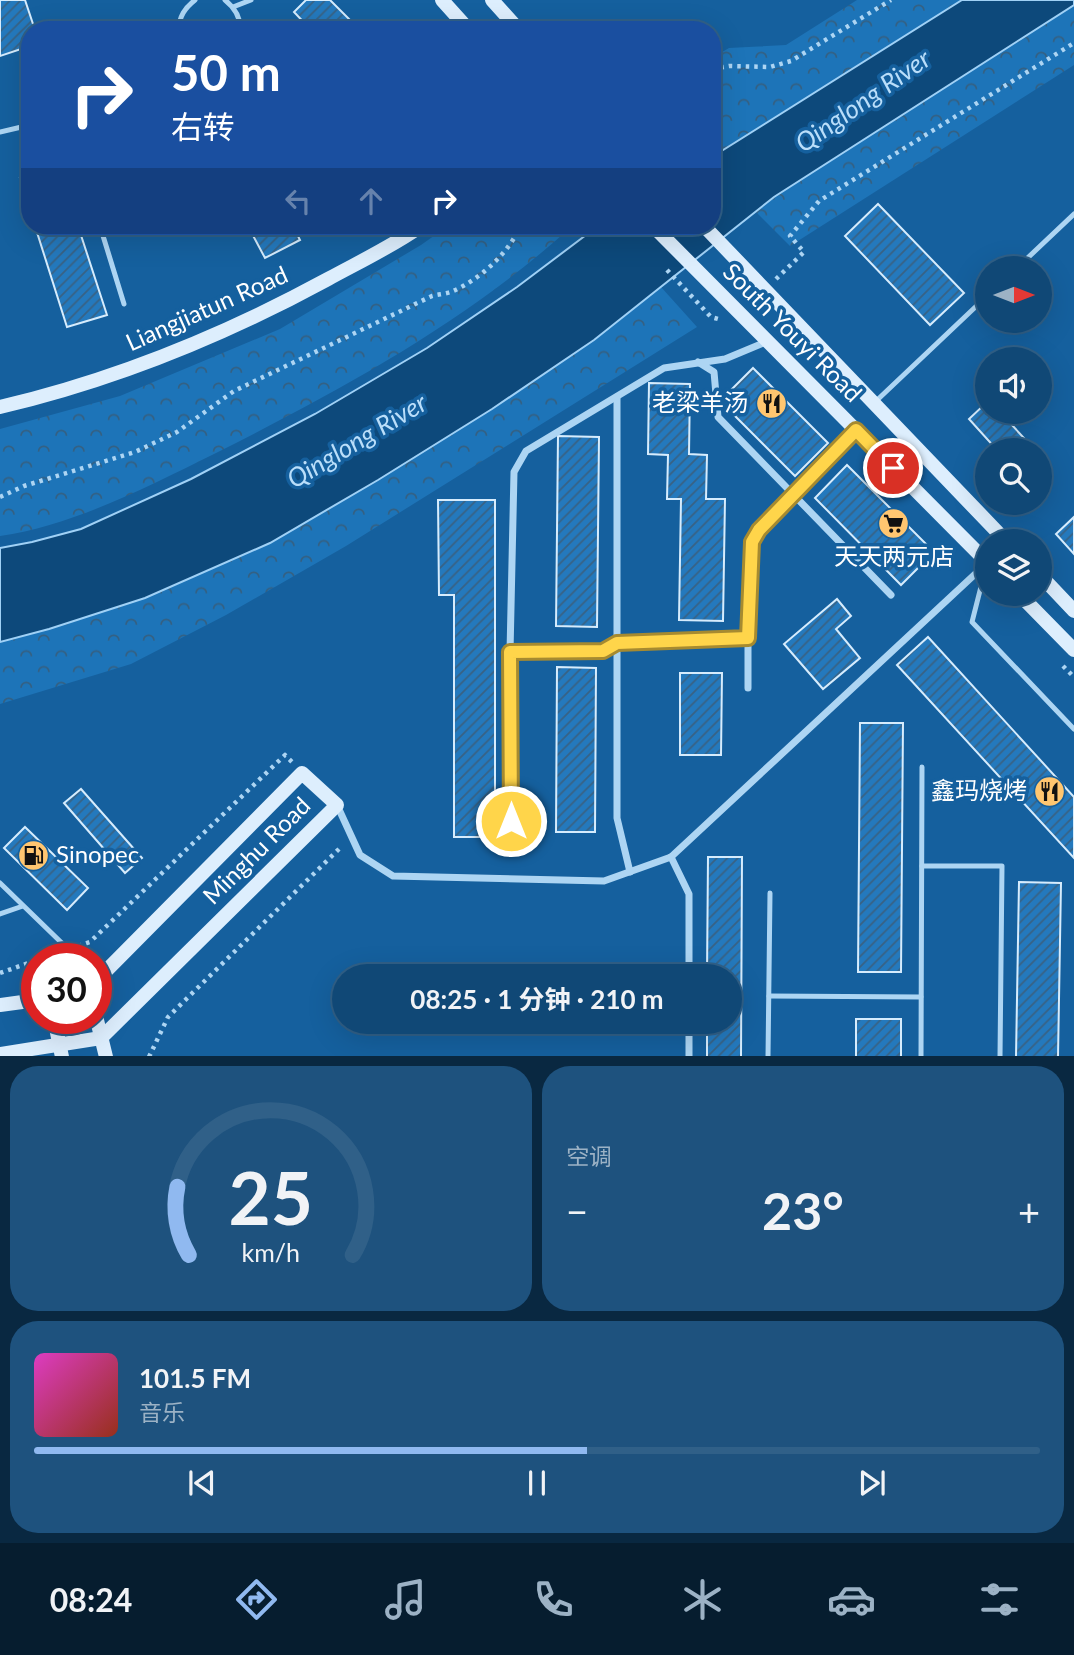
<!DOCTYPE html>
<html lang="zh">
<meta charset="utf-8">
<style>
:root{--surface:#104876;--page:#1e527e;--text:#f1f3f6;--muted:#9cb2c5;--line:#306088;--accent:#90b9f0}
body{margin:0;font-family:Lato,"Noto Sans SC",sans-serif;background:var(--page);color:var(--text);height:100vh;display:flex;flex-direction:column;font-size:26px;white-space:nowrap}
*{box-sizing:border-box;margin:0}
p{font-size:23px;color:var(--muted)}
.icon{flex:none;width:38px;height:38px;fill:none;stroke:currentColor;stroke-width:2;stroke-linecap:round;stroke-linejoin:round}
.map{position:relative;height:1056px;overflow:hidden}
.details{display:flex;flex-direction:column;gap:10px;padding:10px;background:#092841;flex:1}
.details>*{flex:none}
.banner{position:absolute;left:21px;top:21px;width:700px;height:214px;border-radius:28px;box-shadow:0 7px 28px #0002,0 0 0 2px var(--line);background:#1a4fa0;color:#fff;overflow:hidden}
.needle{width:46px;rotate:90deg}
.tools{position:absolute;left:975px;top:256px;display:grid;gap:14px}
.tools a{display:grid;place-items:center;width:77px;height:77px;border-radius:50%;background:var(--surface);box-shadow:0 7px 28px #0002,0 0 0 2px var(--line);font-size:35px}
.speed{position:absolute;left:21px;top:943px;display:flex;gap:14px;font-size:35px;font-weight:700;text-align:center}
.speed>*{display:grid;place-content:center;width:91px;height:91px;border-radius:50%;background:var(--surface);box-shadow:0 7px 28px #0002,0 0 0 2px var(--line);line-height:1}
.speed .limit{border:10px solid #d22;background:#fff;color:#111}
.pin{position:absolute;display:grid;place-items:center;width:60px;height:60px;color:#fff;margin:-30px;border:4px solid #fff;border-radius:50%;box-shadow:0 2px 7px #0007}
.me{position:absolute;width:77px;margin:-38px;rotate:0deg;stroke-linejoin:round;filter:drop-shadow(0 0 5px #0008)}
.turn{display:flex;align-items:center;gap:24px;height:147px;padding:0 35px;font-size:32px}
.turn .icon{width:91px;height:91px;stroke-width:2.5}
.turn b{display:block;font-size:49px;line-height:60px}
.lanes{display:flex;align-items:center;height:66px;padding:0 35px;background:#0003;justify-content:center;gap:35px;direction:ltr}
.lanes .off{opacity:.35}
.big{font-size:52px;font-weight:700;line-height:1.1}
.details .widget{flex:1;display:flex;flex-direction:column;justify-content:center;gap:10px;min-width:0;padding:0 24px;border-radius:28px;background:var(--page)}
.details .dial{align-items:center;gap:0}
.dial svg{height:182px;overflow:visible;fill:none;stroke:var(--line);stroke-width:7;stroke-linecap:round;text-anchor:middle}
.dial text{fill:var(--text);stroke:none}
.song{display:flex;align-items:center;gap:21px}
.cover{width:84px;height:84px;border-radius:10px;background:linear-gradient(135deg,hsl(310 70% 55%),hsl(10 70% 35%))}
.played{height:7px;border-radius:4px;background:linear-gradient(90deg,var(--accent) 55%,var(--line) 55%)}
.keys{display:flex;justify-content:space-around;direction:ltr}
.heat{display:flex;justify-content:space-between;align-items:center;font-size:38px;direction:ltr}
.details .tiles{flex:1;display:grid;gap:10px;grid-template-columns:1fr 1fr}
.widget:last-child{grid-column:span 2}
.trip{position:absolute;left:332px;top:964px;width:410px;height:70px;border-radius:35px;background:var(--surface);box-shadow:0 7px 28px #0002,0 0 0 2px var(--line);font-weight:700;line-height:70px;text-align:center}
.dock{display:flex;height:112px;justify-content:space-around;align-items:center;background:#061d2f;color:var(--muted)}
.dock .icon{width:49px;height:49px}
.dock .current{color:var(--accent)}
.dock b{font-size:32px;color:var(--text)}
.map>svg:first-child{display:block}
.park{fill:url(#park-crowns)}
.water{fill:#0d497b;stroke:#a0d1f6;stroke-width:2}
.building{fill:url(#building-hatch);stroke:#d6ecfd;stroke-width:2}
.lines{fill:none;stroke-linecap:round;stroke-linejoin:round}
.path{stroke:#add5f3;stroke-width:4.5;stroke-dasharray:3.5 5;stroke-linecap:butt}
.lane{stroke:#add5f3;stroke-width:5}
.street{stroke:#add5f3;stroke-width:7}
.secondary{stroke:#ddeefd;stroke-width:14}
.route-casing{stroke:#a68a30;stroke-width:18}
.route{stroke:#ffd54a;stroke-width:12}
.labels{text-anchor:middle;stroke-width:7;stroke-linejoin:round;paint-order:stroke}
.street-label{font-size:24px;fill:#fff;stroke:#15609e}
.poi-label{font-size:24px;fill:#fff;stroke:#15609e;text-anchor:end}
.water-label{font-size:26px;font-style:italic;fill:#badefa;stroke:#15609e}
</style>
<div class="map">
<svg width="1074" height="1057" viewBox="0 0 1074 1057">
<defs>
<pattern id="park-crowns" width="20" height="18" patternUnits="userSpaceOnUse" patternTransform="scale(1.75)"><rect width="20" height="18" fill="#1d74b8"/><path d="M2 6a3 3 0 1 1 6 0M12 15a3 3 0 1 1 6 0" fill="none" stroke="#346082"/></pattern>
<pattern id="building-hatch" width="6" height="6" patternUnits="userSpaceOnUse" patternTransform="scale(1.75)"><rect width="6" height="6" fill="#2479bd"/><path d="M-1 1l2-2M0 6l6-6M5 7l2-2" fill="none" stroke="#386284"/></pattern>
</defs>
<rect width="100%" height="100%" fill="#15609e"/>
<g class="park">
<path d="M857,0h105l-250,157v-99l17,-10 57,-3z"/>
<path d="M1074,5v60l-284,181 -34,-34 18,-15z"/>
<path d="M448,226h124c-104,95 -231,164 -356,227 -67,33 -141,72 -216,83v-107l120,-33 160,-67 141,-84z"/>
<path d="M661,287l36,40 -351,219 -120,69 -95,49 -131,40v-62l49,-13 96,-31 126,-55 107,-63 114,-71 102,-69z"/>
</g>
<path class="water" d="M962,0h112v5l-300,192 -180,143 -102,69 -114,71 -108,63 -125,55 -96,31 -49,13v-94l32,-6 49,-13 110,-50 124,-65 112,-66 90,-61 81,-61h114v-69z"/>
<g class="building">
<path d="M0,0h25l10,30h-5v16l-30,10z"/>
<path d="M306,0h24l30,30h-49l-17,-18z"/>
<path d="M30,175v33l-10,-30z"/>
<path d="M878,204l86,89 -34,32 -85,-89z"/>
<path d="M35,226h43l29,89 -40,12z"/>
<path d="M248,226h45l7,14 -35,18z"/>
<path d="M753,368l75,75 -33,33 -75,-75z"/>
<path d="M649,383l41,1 -1,70 18,1 -1,44h19l-2,122 -44,-1 2,-121h-14l1,-44 -20,-1z"/>
<path d="M987,402v9h12l36,39h-38l-28,-31z"/>
<path d="M558,436l41,1 -2,190 -41,-1z"/>
<path d="M847,465l87,87 -33,33 -86,-87z"/>
<path d="M438,500h57v337h-41v-242h-15z"/>
<path d="M1074,517v37l-18,-20z"/>
<path d="M837,599l14,17 -15,13 24,29 -37,31 -39,-45z"/>
<path d="M928,637l146,160v61l-177,-193z"/>
<path d="M557,667l39,1 -1,164h-39z"/>
<path d="M680,673h42l-1,82h-41z"/>
<path d="M860,723h43l-2,249h-43z"/>
<path d="M81,789l61,69 -17,15 -61,-70z"/>
<path d="M25,827l63,61 -21,22 -63,-62z"/>
<path d="M708,857h34l-1,200h-34v-35h23v-46h-23z"/>
<path d="M1019,882l42,1 -3,174h-42z"/>
<rect x="856" y="1019" width="45" height="38"/>
</g>
<g class="lines">
<g class="path">
<path d="M712,69l17,-3 41,1 21,-6 100,-61"/>
<path d="M626,226l12,12"/>
<path d="M667,270l44,47 7,2"/>
<path d="M776,279l28,-27 -14,-16 29,-35 255,-158"/>
<path d="M0,497l24,-11 111,-34 42,-20 57,-41 198,-95c7,-2 15,-2 21,-5 26,-11 57,-39 67,-65"/>
<path d="M1063,666l11,11"/>
<path d="M78,946l12,-4 195,-187 7,7"/>
<path d="M41,959l12,-4"/>
<path d="M0,973l37,-13"/>
<path d="M149,1057l19,-40 173,-170"/>
</g>
<g class="lane">
<path d="M225,0c10,8 16,17 15,30"/>
<path d="M233,7l18,-7"/>
<path d="M179,30c0,-14 6,-22 16,-30"/>
<path d="M0,132l30,-7"/>
<path d="M100,226l24,78"/>
<path d="M1017,268l57,-54"/>
<path d="M874,403l113,-107"/>
<path d="M987,563l-15,59 102,107"/>
<path d="M922,866h80l-2,191"/>
<path d="M0,883l68,66 2,10"/>
<path d="M0,914l23,-8"/>
<path d="M769,996l152,1"/>
<path d="M768,1057l2,-164"/>
<path d="M921,1057l1,-290"/>
</g>
<g class="street">
<path d="M698,362l16,10 4,45 173,178"/>
<path d="M617,397v421l13,54"/>
<path d="M748,638v50"/>
<path d="M510,652l93,-1 14,-8 131,-5 4,-96c20,-37 73,-81 104,-112"/>
<path d="M337,805l23,50 33,21 211,5 67,-24 316,-294"/>
<path d="M511,821l-1,-169 4,-180 12,-21 138,-83 61,-9 43,-18"/>
<path d="M671,857l18,37v82"/>
<path d="M689,1057v-35"/>
</g>
<g class="secondary">
<path d="M442,0l27,30"/>
<path d="M492,0l27,30"/>
<path d="M653,226l334,336"/>
<path d="M704,226l302,315"/>
<path d="M0,407c115,-27 225,-72 328,-128 31,-17 65,-33 93,-53"/>
<path d="M1040,575l34,36"/>
<path d="M1018,593l56,57"/>
<path d="M0,1005l37,-5"/>
<path d="M96,1016l10,41"/>
<path d="M54,1018l8,39"/>
<path d="M0,1054l101,-16 236,-233 -35,-32 -206,208"/>
</g>
</g>
<g class="lines">
<defs>
<path id="route" d="M511,821l-1,-169 93,-1 14,-8 131,-5 4,-96 7,-12 97,-100 37,38"/>
</defs>
<use href="#route" class="route-casing"/>
<use href="#route" class="route"/>
</g>
<defs>
<symbol id="restaurant-disc" viewBox="-11 -11 22 22"><circle r="9.5" fill="#ffc670" stroke="#15609e"/><path d="M-5-6h1v4h1v-4h1v4h1v-4h1v5L-1.5 .5V6h-2V.5L-5-1ZM5-6V6H3V1.5H1.5Q1.5-4 5-6Z" fill="#111"/></symbol>
<symbol id="supermarket-disc" viewBox="-11 -11 22 22"><circle r="9.5" fill="#ffc670" stroke="#15609e"/><path d="M-6-5.5h2.5l.6 2H6L4.5 2H-2.5L-4.4-4H-6ZM-1.5 3.2a1.3 1.3 0 1 0 .1 0ZM3 3.2a1.3 1.3 0 1 0 .1 0Z" fill="#111"/></symbol>
<symbol id="fuel-disc" viewBox="-11 -11 22 22"><circle r="9.5" fill="#ffc670" stroke="#15609e"/><path d="M-5.5-6h7V0h2V4h1.3V-2.5L3-4.5l.8-.8L6-3V5H2.5V1h-1V6h-7ZM-4.2-4.7v3.2H.2V-4.7Z" fill="#111"/></symbol>
</defs>
<g fill-rule="evenodd">
<use href="#restaurant-disc" x="754" y="386" width="35" height="35"/>
<use href="#supermarket-disc" x="876" y="506" width="35" height="35"/>
<use href="#restaurant-disc" x="1032" y="774" width="35" height="35"/>
<use href="#fuel-disc" x="16" y="838" width="35" height="35"/>
</g>
<g class="labels">
<g class="street-label">
<text transform="translate(207 309) rotate(-24)" y="8">Liangjiatun Road</text>
<text transform="translate(792 333) rotate(45)" y="8">South Youyi Road</text>
<text transform="translate(257 851) rotate(-45)" y="8">Minghu Road</text>
</g>
<g class="poi-label">
<text x="748" y="411">老梁羊汤</text>
<text x="894" y="565" text-anchor="middle">天天两元店</text>
<text x="1027" y="799">鑫玛烧烤</text>
<text x="56" y="863" text-anchor="start">Sinopec</text>
</g>
<g class="water-label">
<text transform="translate(863 101) rotate(-35)" y="9">Qinglong River</text>
<text transform="translate(357 441) rotate(-31)" y="9">Qinglong River</text>
</g>
</g>
</svg>
<div class="tools">
<a><svg class="needle" viewBox="-14 -14 28 28"><path d="M0-13l5 13h-10z" fill="#e53935"/><path d="M0 13l5-13h-10z" fill="#9cb2c5"/></svg></a>
<a><svg class="icon" aria-label="sound" viewBox="0 0 24 24"><path d="M4 9h4l5-4v14l-5-4H4zM17 9q2 3 0 6"/></svg></a>
<a><svg class="icon" aria-label="search" viewBox="0 0 24 24"><circle cx="10" cy="10" r="6"/><path d="M15 15l6 6"/></svg></a>
<a><svg class="icon" aria-label="layers" viewBox="0 0 24 24"><path d="M12 4l9 5-9 5-9-5zM3 14l9 5 9-5"/></svg></a>
</div>
<div class="speed"><div class="limit">30</div></div>
<div class="pin" style="left:893px;top:468px;background:#d93025"><svg class="icon" aria-label="arrive" viewBox="0 0 24 24"><path d="M6 21V4h12l-3 4 3 4H6"/></svg></div>
<svg class="me" style="left:511px;top:821px" viewBox="-20 -20 40 40"><circle r="17" fill="#ffd54a" stroke="#fff" stroke-width="3"/><path d="M0-11L8 9 0 5-8 9z" fill="#fff"/></svg>
<div class="trip">08:25 · 1 分钟 · 210 m</div>
<div class="banner">
<div class="turn"><svg class="icon" aria-label="right" viewBox="0 0 24 24"><path d="M7 20v-9h11M14 6l5 5-5 5"/></svg><div><b>50 m</b>右转</div></div>
<div class="lanes"><svg class="icon off" aria-label="left" viewBox="0 0 24 24"><path d="M17 20v-9H6M10 6l-5 5 5 5"/></svg><svg class="icon off" aria-label="ahead" viewBox="0 0 24 24"><path d="M12 20V5M6 11l6-6 6 6"/></svg><svg class="icon" aria-label="right" viewBox="0 0 24 24"><path d="M7 20v-9h11M14 6l5 5-5 5"/></svg></div>
</div>
</div>
<section class="details">
<div class="tiles">
<div class="widget dial"><svg viewBox="0 0 100 80">
<path d="M14 69A42 42 0 1 1 86 69"/>
<path d="M14 69A42 42 0 0 1 9 39" stroke="#90b9f0"/>
<text x="50" y="56" font-size="32" font-weight="700">25</text>
<text x="50" y="72" font-size="11">km/h</text>
</svg></div>
<div class="widget"><p>空调</p>
<div class="heat"><a>−</a><b class="big">23°</b><a>+</a></div>
</div>
<div class="widget">
<div class="song"><i class="cover"></i><div><b>101.5 FM</b><p>音乐</p></div></div>
<div class="played"></div>
<div class="keys"><svg class="icon" aria-label="previous" viewBox="0 0 24 24"><path d="M18 5L8 12l10 7zM5 5v14"/></svg><svg class="icon" aria-label="pause" viewBox="0 0 24 24"><path d="M8 5v14M16 5v14"/></svg><svg class="icon" aria-label="next" viewBox="0 0 24 24"><path d="M6 5l10 7-10 7zM19 5v14"/></svg></div>
</div>
</div>
</section>
<nav class="dock">
<b>08:24</b>
<svg class="icon current" aria-label="directions" viewBox="0 0 24 24"><path d="M12 3l9 9-9 9-9-9zM9 14v-3h6M13 9l2 2-2 2"/></svg>
<svg class="icon" aria-label="music" viewBox="0 0 24 24"><path d="M9 18V5l10-2v13"/><circle cx="6" cy="18" r="3"/><circle cx="16" cy="16" r="3"/></svg>
<svg class="icon" aria-label="phone" viewBox="0 0 24 24"><path d="M5 4h4l2 5-3 2q2 4 5 5l2-3 5 2v4C11 20 4 13 5 4z"/></svg>
<svg class="icon" aria-label="climate" viewBox="0 0 24 24"><path d="M12 3v18M4 7l16 10M4 17L20 7"/></svg>
<svg class="icon" aria-label="car" viewBox="0 0 24 24"><path d="M5 17H2v-5l4-1 3-4h7l3 4 3 1v5h-3M9 17h6M6 11h13"/><circle cx="7" cy="17" r="2"/><circle cx="17" cy="17" r="2"/></svg>
<svg class="icon" aria-label="filters" viewBox="0 0 24 24"><path d="M4 7h16M4 17h16"/><circle cx="9" cy="7" r="2"/><circle cx="15" cy="17" r="2"/></svg>
</nav>
